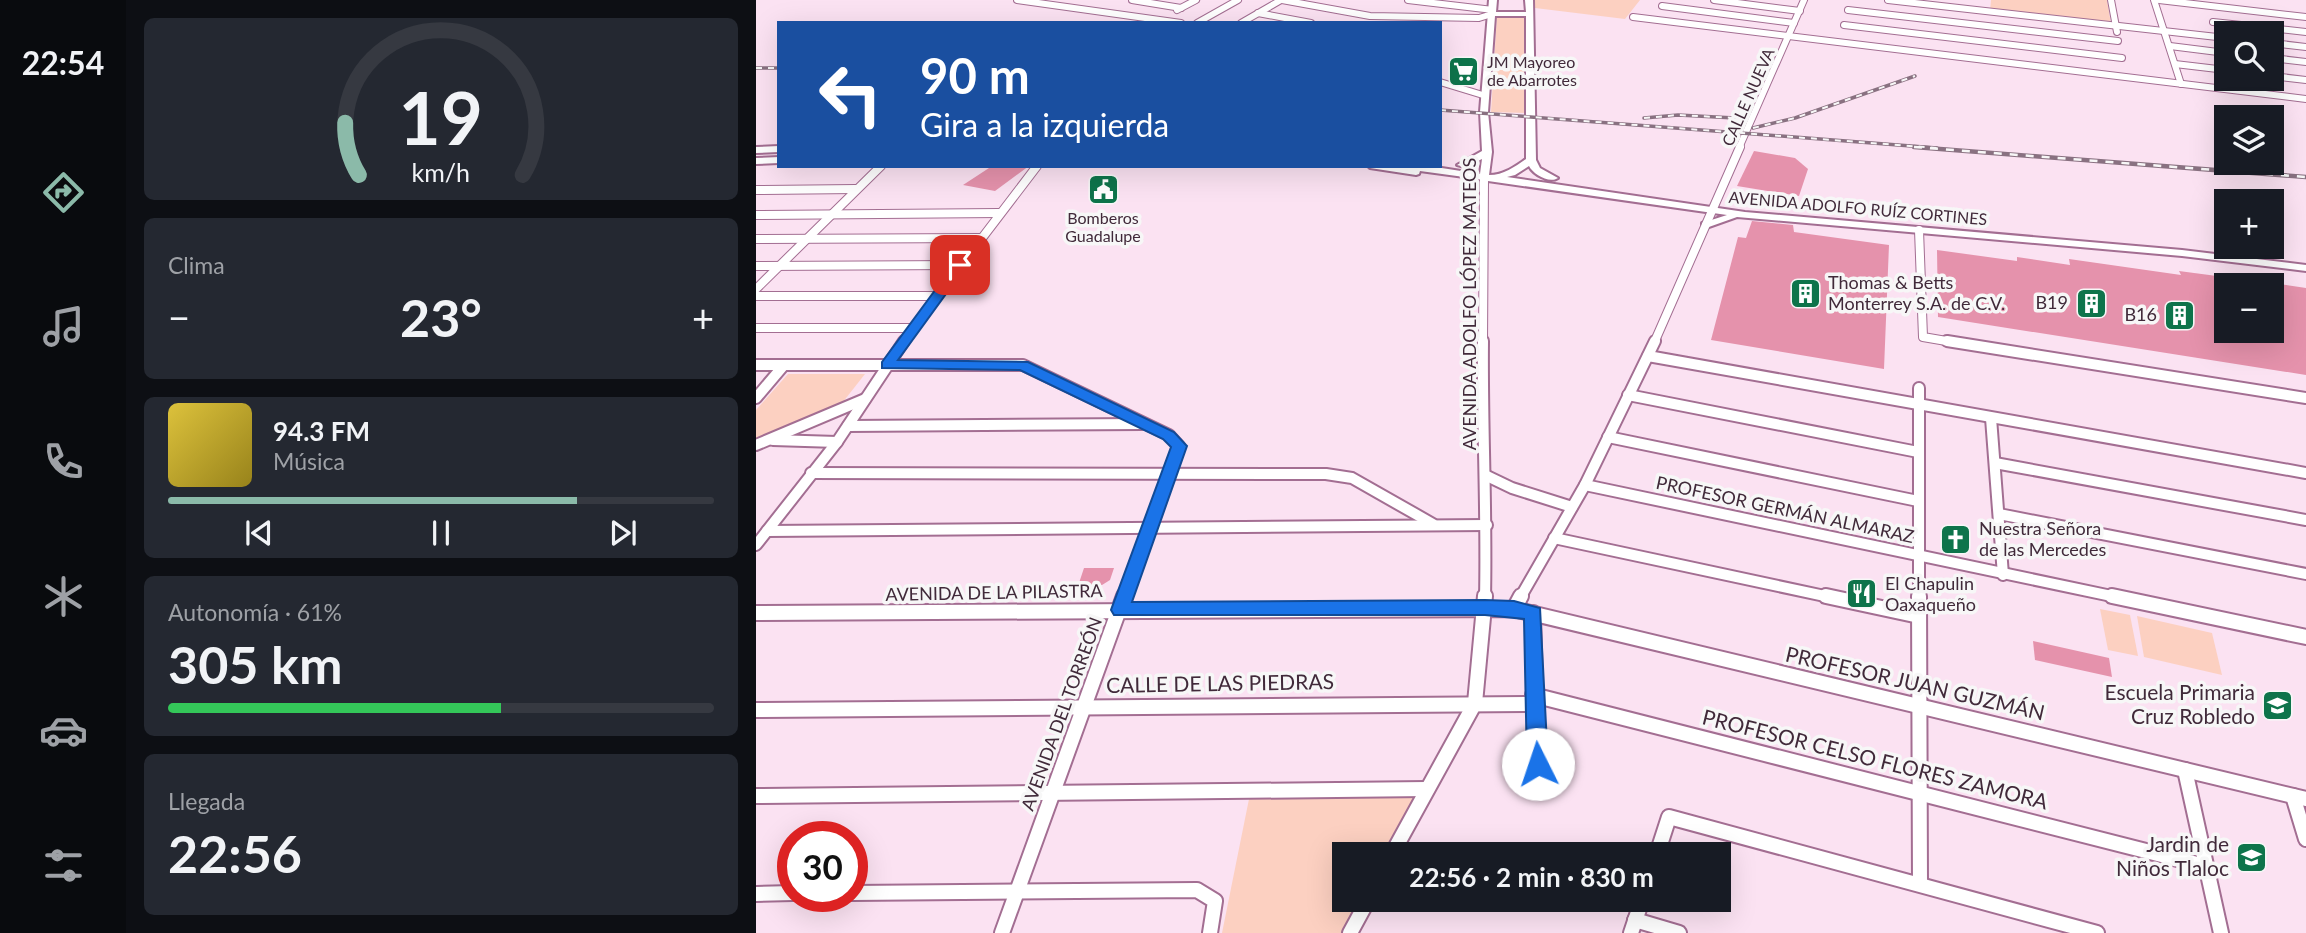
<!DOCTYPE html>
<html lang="es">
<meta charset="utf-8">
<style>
:root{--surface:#171b24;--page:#242831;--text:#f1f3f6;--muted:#9ea1a6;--line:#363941;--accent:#8bbaa9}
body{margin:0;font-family:Lato,sans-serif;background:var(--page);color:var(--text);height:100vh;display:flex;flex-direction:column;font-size:26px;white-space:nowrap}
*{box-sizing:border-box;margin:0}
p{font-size:23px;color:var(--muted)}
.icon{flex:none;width:38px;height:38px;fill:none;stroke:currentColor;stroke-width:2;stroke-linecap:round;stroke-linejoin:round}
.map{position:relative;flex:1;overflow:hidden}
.side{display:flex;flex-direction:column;gap:18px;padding:18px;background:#0d0f14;width:630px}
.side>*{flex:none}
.banner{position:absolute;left:21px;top:21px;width:665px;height:147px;border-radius:0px;box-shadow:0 7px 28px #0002;background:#1a4fa0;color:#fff;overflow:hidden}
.buttons{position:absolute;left:1458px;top:21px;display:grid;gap:14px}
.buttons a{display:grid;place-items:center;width:70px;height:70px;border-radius:0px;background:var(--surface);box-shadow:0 7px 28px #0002;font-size:35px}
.speed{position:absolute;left:21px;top:821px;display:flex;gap:14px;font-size:35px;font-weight:700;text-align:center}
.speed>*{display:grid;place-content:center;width:91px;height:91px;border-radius:50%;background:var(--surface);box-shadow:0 7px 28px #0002;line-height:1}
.speed .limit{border:10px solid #d22;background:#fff;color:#111}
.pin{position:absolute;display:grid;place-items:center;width:60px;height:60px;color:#fff;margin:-30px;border-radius:14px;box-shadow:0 4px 10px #0006}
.me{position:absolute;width:77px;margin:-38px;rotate:356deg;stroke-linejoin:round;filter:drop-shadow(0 0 5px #0008)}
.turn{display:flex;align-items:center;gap:24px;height:147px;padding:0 28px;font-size:32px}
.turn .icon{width:91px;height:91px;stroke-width:2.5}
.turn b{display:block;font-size:49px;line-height:60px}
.big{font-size:52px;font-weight:700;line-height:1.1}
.side .tile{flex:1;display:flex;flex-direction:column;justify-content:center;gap:10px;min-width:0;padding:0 24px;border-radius:10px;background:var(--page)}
.side .dial{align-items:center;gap:0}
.dial svg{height:182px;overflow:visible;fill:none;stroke:var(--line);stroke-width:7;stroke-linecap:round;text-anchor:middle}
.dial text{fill:var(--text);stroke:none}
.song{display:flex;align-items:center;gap:21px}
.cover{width:84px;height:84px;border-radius:10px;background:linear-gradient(135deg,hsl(50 70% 55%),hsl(50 70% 35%))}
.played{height:7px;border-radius:4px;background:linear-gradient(90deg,var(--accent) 75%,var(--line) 75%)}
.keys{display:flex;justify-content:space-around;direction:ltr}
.heat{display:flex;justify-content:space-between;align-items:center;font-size:38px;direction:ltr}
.charge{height:10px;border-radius:5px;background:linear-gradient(90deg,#34c759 61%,var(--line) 0)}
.trip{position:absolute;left:576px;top:842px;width:399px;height:70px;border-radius:0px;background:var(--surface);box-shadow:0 7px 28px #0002;font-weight:700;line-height:70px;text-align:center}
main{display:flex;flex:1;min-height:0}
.tab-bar{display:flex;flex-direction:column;width:126px;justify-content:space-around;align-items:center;background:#090b0e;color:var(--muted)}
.tab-bar .icon{width:49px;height:49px}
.tab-bar .active{color:var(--accent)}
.tab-bar b{font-size:32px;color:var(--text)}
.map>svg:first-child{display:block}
.green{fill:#fcd0c1}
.building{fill:#e592ac}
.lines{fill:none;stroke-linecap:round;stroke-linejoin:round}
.minor-far3-casing{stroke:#a36e92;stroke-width:8}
.minor-far2-casing{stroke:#a36e92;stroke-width:10}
.minor-far1-casing{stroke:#a36e92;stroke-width:14}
.minor-casing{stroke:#a36e92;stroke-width:18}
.major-casing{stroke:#a36e92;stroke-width:4}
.minor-far3{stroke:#fff;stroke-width:6}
.minor-far2{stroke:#fff;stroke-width:8}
.minor-far1{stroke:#fff;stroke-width:10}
.minor{stroke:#fff;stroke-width:14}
.major{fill:#fff;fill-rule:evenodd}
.rail-far1-casing{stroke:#897181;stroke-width:3.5}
.rail-casing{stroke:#897181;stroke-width:4.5}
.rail-far1{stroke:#f7f7f7;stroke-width:2;stroke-dasharray:6;stroke-linecap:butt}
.rail{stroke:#f7f7f7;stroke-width:2.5;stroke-dasharray:8;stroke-linecap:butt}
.route{fill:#1a73e8;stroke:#114b97;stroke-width:2}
.labels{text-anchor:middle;stroke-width:7;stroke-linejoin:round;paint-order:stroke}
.far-poi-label{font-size:16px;fill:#412a3a;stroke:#f7f7f7;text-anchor:start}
.far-street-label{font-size:16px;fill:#412a3a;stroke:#f7f7f7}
.poi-label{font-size:18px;fill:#412a3a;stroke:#f7f7f7;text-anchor:start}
.street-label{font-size:18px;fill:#412a3a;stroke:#f7f7f7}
.near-street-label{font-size:21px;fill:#412a3a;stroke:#f7f7f7}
.near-poi-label{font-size:21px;fill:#412a3a;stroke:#f7f7f7;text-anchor:end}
</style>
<main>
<nav class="tab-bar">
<b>22:54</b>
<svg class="icon active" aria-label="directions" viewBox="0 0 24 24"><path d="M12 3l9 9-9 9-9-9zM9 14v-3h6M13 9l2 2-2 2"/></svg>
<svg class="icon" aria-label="music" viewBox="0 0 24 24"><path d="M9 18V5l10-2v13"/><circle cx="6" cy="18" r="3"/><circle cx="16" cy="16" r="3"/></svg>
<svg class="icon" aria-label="phone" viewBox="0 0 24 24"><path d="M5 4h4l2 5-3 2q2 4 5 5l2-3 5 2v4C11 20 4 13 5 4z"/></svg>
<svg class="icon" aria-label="climate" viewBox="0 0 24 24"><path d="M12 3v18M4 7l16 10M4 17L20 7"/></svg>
<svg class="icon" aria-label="car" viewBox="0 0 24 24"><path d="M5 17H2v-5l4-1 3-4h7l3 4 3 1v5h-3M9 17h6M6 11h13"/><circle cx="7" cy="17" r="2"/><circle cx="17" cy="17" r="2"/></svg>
<svg class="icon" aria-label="filters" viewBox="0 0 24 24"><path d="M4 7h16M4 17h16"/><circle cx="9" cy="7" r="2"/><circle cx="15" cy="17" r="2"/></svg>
</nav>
<section class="side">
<div class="tile dial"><svg viewBox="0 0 100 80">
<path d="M14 69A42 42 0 1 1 86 69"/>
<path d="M14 69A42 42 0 0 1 8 46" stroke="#8bbaa9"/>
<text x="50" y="56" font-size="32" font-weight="700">19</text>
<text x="50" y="72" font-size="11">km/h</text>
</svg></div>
<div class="tile"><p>Clima</p>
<div class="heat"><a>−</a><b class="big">23°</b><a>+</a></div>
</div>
<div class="tile">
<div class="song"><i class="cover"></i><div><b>94.3 FM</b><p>Música</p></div></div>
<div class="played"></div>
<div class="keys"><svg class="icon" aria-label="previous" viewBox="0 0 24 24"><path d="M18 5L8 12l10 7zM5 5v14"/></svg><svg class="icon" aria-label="pause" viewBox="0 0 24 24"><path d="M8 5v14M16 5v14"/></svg><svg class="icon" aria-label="next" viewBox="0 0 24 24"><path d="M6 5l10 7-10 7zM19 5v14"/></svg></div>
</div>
<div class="tile"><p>Autonomía · 61%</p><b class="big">305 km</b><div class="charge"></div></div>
<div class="tile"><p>Llegada</p><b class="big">22:56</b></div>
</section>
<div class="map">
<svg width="1550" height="933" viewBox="0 0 1550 933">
<rect width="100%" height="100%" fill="#fbe2f2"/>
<g class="green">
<path d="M779,0h105l-15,19 -90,-11z"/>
<path d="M1235,0h116l4,24 -121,-13z"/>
<path d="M741,15l28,1 2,97 -36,-1z"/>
<path d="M32,374h77l-26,33 -83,35v-32z"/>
<path d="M1344,609l30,6 8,41 -30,-6z"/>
<path d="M1381,616l75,17 10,42 -78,-18z"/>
<path d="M666,796l-32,58h-46v46h21l-19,33h-124l27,-134z"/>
</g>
<g class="building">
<path d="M998,151l41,7 13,11 -9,27 -62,-10z"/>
<path d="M245,166h28l-34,25 -32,-6 26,-17z"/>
<path d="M996,221l41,4 1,7 95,13 -5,124 -173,-29 27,-103 8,1z"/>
<path d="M1181,250l80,11v-4l53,8 -1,-6 112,16 -2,-4 68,9v5h-21v46h46v-48l34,5v87l-368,-58z"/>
<path d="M328,568h30l-4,12 -8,5 -24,1z"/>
<path d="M1277,641l76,17 3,19 -77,-17z"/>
</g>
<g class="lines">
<defs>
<g id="minor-far3">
<path d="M261,0l164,23"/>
<path d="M376,0l49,8"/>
<path d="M526,0l88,16 109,2 13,-4"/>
<path d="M652,0l85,10"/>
<path d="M958,0l86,11"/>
<path d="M1132,0l338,38"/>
<path d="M1355,0l6,32"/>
<path d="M1398,0l27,84"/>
<path d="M1403,0l147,17"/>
<path d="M906,6l132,17"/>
<path d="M421,10l19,-10"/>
<path d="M1092,10l270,31"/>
<path d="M502,13l53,10"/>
<path d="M877,17l673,82"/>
<path d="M1457,22l93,10"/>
<path d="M441,23l41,-23"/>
<path d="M485,23l40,-23"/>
<path d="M1088,25l278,33"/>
<path d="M1516,43l34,4"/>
<path d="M1414,46l56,7"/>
<path d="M1516,58l34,4"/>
<path d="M1419,64l51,6"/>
<path d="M1516,76l34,4"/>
<path d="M684,82l46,14"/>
<path d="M983,148l65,-148"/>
</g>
<g id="minor-far2">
<path d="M0,190l100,-1"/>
<path d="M0,215l243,-2"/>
<path d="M1163,230l4,107 35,6"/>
<path d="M0,239l225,-1"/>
<path d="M0,266l204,-1"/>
<path d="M0,289l125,-123"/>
<path d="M0,296h180"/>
<path d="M0,328h156"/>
<path d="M146,343l135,-177"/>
<path d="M727,343l1,-163"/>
<path d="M898,343l86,-196"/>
</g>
<g id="minor-far1">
<path d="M727,341c-1,86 4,171 2,257"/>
<path d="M1191,341l359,57"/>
<path d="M892,356l658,117"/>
<path d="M0,365h267l146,70 10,11 -55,152"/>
<path d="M1163,388v210"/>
<path d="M872,395l290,57"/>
<path d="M0,398l28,-33"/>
<path d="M1235,418l12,157"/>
<path d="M92,426l294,-2"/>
<path d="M852,437l310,64"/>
<path d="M17,440l64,2"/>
<path d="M0,445l109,-46"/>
<path d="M1239,463l311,57"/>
<path d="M55,473l515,1 26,4 81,46"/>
<path d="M731,476l25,12 60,19"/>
<path d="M829,485l536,113"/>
<path d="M1243,514l307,60"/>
<path d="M11,531l720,-6"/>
<path d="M798,538l280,60"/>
<path d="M0,545l81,-103 67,-101"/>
<path d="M764,598l65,-113 70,-144"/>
</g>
<g id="minor">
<path d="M1070,596l93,20"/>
<path d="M1163,596l1,288"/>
<path d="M1356,596l194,41"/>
<path d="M758,609l7,-13"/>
<path d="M0,613l758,-4 792,190"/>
<path d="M777,613l4,151"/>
<path d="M777,695l672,171"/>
<path d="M0,710l778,-6"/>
<path d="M1429,770l36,163"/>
<path d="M0,796l671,-7"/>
<path d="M1537,796l13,43"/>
<path d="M636,854l83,-151 10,-107"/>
<path d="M901,854l12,-37 428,116"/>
<path d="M96,893l345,-3 18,11 -5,32"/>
<path d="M0,894l37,-1"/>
<path d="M879,920l44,13"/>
<path d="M246,933l122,-337"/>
<path d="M594,933l18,-33"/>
<path d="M875,933l11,-33"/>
</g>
<g id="major">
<path d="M733,0h8l-1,12h30l-1,-12h8l3,160 4,8 18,10c-9,6 -25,-4 -29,-12l-14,9 -8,2 238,35 437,38 124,15v6l-124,-15 -445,-39 -31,11 -4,-1v-4l25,-8 -239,-34 -4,2 -5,-4 -59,-8 -1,3 -3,1 -46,-7 -2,-2h61l51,8 2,-15 -17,8 -8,-2 25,-14 -2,-39zM739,16h31v143c-12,8 -22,16 -37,16l3,-23 -4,-40z"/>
<path d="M23,146v6l-23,1v-6z"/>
<path d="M23,157v6l-23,1v-6z"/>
</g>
</defs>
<use href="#minor-far3" class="minor-far3-casing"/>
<use href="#minor-far2" class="minor-far2-casing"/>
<use href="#minor-far1" class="minor-far1-casing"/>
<use href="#minor" class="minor-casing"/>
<use href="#major" class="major-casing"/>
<use href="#minor-far3" class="minor-far3"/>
<use href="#minor-far2" class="minor-far2"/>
<use href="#minor-far1" class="minor-far1"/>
<use href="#minor" class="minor"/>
<use href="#major" class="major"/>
<defs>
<g id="rail-far1">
<path d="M0,68h23"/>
<path d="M684,110l497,38"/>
<path d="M888,118l34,-3 57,3"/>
<path d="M997,128l42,-10 120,-42"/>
</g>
<path id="rail" d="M1158,147l392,30"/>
</defs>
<use href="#rail-far1" class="rail-far1-casing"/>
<use href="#rail" class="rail-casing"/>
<use href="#rail-far1" class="rail-far1"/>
<use href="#rail" class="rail"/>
</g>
<path class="route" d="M204,261l7,4 -69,95 130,2 146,70 13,14 -55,156 353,-2 29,1 26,7 8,156 -3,7 -7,3 -8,-3 -3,-7 -3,-145 -39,-4h-371l-3,-5 60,-163 -8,-8 -143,-69 -138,-2v-6l74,-100z"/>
<defs>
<symbol id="supermarket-square" viewBox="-11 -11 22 22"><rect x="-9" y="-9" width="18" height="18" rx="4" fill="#0e744b" stroke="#f7f7f7"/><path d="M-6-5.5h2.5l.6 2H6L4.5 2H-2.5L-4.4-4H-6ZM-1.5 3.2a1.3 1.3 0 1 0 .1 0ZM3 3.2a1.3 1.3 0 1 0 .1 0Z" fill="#fff"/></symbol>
<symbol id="civic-square" viewBox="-11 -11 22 22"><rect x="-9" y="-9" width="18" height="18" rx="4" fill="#0e744b" stroke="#f7f7f7"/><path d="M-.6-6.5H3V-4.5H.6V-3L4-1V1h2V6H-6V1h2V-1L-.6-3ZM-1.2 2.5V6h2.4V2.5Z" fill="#fff"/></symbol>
<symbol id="building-square" viewBox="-11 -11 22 22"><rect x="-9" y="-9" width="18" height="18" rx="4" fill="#0e744b" stroke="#f7f7f7"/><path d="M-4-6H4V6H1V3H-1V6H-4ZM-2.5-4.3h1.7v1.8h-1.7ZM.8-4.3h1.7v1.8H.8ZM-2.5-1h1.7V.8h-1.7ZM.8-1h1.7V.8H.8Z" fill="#fff"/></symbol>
<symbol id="church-square" viewBox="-11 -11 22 22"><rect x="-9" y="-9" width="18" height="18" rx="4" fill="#0e744b" stroke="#f7f7f7"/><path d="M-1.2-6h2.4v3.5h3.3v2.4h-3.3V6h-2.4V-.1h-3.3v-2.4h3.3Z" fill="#fff"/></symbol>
<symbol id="restaurant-square" viewBox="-11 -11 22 22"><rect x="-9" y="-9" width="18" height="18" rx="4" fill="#0e744b" stroke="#f7f7f7"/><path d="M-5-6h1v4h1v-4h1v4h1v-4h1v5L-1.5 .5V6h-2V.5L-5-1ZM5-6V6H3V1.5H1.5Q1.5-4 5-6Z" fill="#fff"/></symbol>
<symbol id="school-square" viewBox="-11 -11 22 22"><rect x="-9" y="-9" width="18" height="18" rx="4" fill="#0e744b" stroke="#f7f7f7"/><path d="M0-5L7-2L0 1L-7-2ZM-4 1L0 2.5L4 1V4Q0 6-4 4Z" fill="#fff"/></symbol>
</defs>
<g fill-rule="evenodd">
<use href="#supermarket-square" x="690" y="54" width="35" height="35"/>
<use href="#civic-square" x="330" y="172" width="35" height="35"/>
<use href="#building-square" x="1032" y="276" width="35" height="35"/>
<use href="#building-square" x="1318" y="286" width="35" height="35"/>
<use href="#building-square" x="1406" y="298" width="35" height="35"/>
<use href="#church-square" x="1182" y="522" width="35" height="35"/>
<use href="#restaurant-square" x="1088" y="576" width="35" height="35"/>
<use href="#school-square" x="1504" y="688" width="35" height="35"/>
<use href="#school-square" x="1478" y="840" width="35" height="35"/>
</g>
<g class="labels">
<g class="far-poi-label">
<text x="731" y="68">JM Mayoreo<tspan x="731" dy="18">de Abarrotes</tspan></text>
<text x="347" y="224" text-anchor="middle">Bomberos<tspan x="347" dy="18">Guadalupe</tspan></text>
</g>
<g class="far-street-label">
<text transform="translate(992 97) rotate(-66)" y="6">CALLE NUEVA</text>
<text transform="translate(1102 208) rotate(5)" y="6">AVENIDA ADOLFO RUÍZ CORTINES</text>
</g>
<g class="poi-label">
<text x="1072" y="289">Thomas &amp; Betts<tspan x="1072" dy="21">Monterrey S.A. de C.V.</tspan></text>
<text x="1312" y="309" text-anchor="end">B19</text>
<text x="1401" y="321" text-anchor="end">B16</text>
<text x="1223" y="535">Nuestra Señora<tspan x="1223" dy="21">de las Mercedes</tspan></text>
<text x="1129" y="590">El Chapulin<tspan x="1129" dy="21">Oaxaqueño</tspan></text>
</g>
<g class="street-label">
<text transform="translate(714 304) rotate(-90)" y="6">AVENIDA ADOLFO LÓPEZ MATEOS</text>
<text transform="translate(1029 510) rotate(12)" y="6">PROFESOR GERMÁN ALMARAZ</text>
<text transform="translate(238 593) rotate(-1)" y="6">AVENIDA DE LA PILASTRA</text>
<text transform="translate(306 714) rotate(-70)" y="6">AVENIDA DEL TORREÓN</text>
</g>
<g class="near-street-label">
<text transform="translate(464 684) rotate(-1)" y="7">CALLE DE LAS PIEDRAS</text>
<text transform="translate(1159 684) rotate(13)" y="7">PROFESOR JUAN GUZMÁN</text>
<text transform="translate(1119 760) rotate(14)" y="7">PROFESOR CELSO FLORES ZAMORA</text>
</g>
<g class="near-poi-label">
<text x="1499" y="700">Escuela Primaria<tspan x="1499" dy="24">Cruz Robledo</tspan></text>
<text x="1473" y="852">Jardin de<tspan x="1473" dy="24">Niños Tlaloc</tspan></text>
</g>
</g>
</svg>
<div class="buttons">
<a><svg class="icon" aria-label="search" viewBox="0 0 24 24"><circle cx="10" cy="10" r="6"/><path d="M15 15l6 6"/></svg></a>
<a><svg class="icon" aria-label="layers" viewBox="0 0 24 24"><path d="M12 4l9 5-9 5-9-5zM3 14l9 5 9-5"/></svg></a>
<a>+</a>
<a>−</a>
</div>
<div class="speed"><div class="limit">30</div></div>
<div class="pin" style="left:204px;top:265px;background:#d93025"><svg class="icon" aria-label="arrive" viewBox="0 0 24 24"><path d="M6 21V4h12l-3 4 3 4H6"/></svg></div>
<svg class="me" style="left:782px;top:764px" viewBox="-20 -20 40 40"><circle r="19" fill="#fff"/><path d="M0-13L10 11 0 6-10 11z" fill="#1a73e8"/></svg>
<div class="trip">22:56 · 2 min · 830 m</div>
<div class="banner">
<div class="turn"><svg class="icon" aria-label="left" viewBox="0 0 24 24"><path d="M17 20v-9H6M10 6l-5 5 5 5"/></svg><div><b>90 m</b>Gira a la izquierda</div></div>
</div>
</div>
</main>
